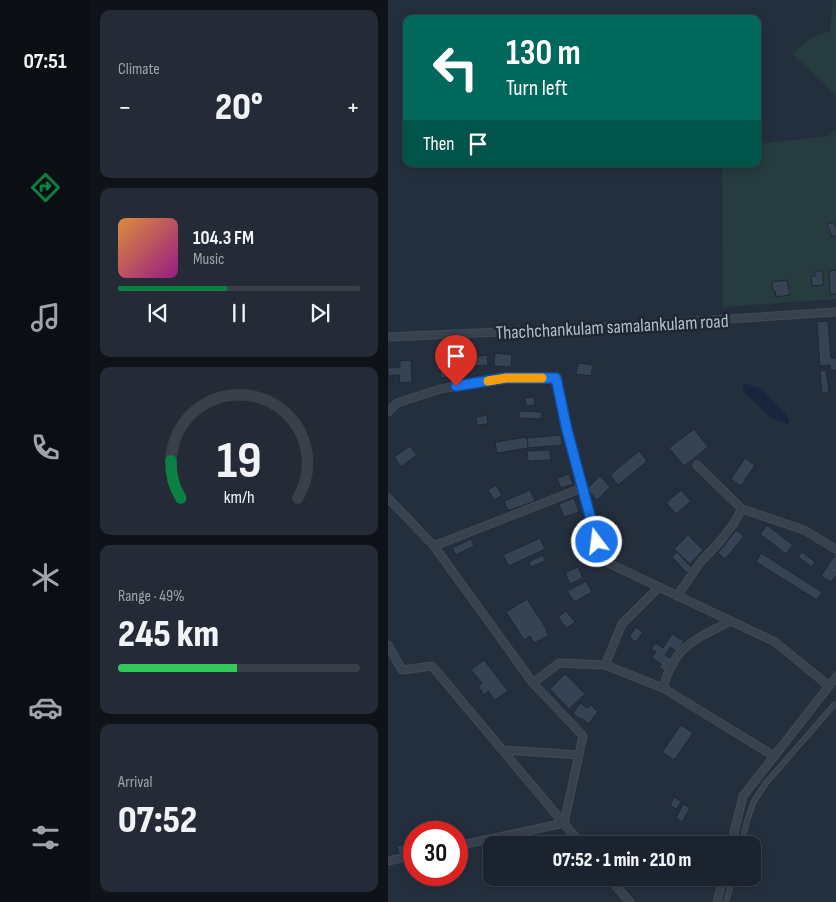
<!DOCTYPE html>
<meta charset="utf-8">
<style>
:root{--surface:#1b232e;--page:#242b36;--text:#f1f3f6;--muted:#a0a4aa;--line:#39404a;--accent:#0b8043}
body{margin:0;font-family:"Sofia Sans Condensed",sans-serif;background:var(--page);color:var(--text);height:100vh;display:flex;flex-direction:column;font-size:19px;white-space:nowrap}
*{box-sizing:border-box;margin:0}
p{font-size:16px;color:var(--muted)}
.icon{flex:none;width:28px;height:28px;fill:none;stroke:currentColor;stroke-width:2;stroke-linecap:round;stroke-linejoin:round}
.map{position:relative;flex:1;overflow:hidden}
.side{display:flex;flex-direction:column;gap:10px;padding:10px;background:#0f1319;width:298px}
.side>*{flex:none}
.hud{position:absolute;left:15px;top:15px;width:358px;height:152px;border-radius:10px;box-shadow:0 2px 12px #0003,0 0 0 1px var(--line);background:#00695c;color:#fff;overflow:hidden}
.speed{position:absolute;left:15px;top:821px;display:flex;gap:10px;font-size:25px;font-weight:700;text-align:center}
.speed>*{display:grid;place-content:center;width:65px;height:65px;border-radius:50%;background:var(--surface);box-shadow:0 2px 12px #0003,0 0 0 1px var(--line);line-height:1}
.speed .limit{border:8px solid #d22;background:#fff;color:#111}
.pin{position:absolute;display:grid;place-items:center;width:42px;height:42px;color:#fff;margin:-51px -21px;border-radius:50% 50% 50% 0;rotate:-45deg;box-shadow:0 0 5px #0007}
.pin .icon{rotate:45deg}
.me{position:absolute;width:55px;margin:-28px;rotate:345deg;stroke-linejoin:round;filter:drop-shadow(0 0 4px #0008)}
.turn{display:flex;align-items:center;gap:18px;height:105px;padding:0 20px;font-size:22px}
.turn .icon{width:65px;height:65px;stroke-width:2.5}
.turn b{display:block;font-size:35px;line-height:42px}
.then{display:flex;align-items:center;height:48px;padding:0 20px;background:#0003;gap:10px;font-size:19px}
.big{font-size:38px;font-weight:800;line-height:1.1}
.side .widget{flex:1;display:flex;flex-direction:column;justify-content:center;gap:8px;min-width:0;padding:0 18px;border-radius:10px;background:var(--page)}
.side .dial{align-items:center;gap:0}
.dial svg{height:130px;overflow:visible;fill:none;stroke:var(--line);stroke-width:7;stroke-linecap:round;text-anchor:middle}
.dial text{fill:var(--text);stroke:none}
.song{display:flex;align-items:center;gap:15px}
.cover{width:60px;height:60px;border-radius:8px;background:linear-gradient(135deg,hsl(30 70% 55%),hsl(310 70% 35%))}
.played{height:5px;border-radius:2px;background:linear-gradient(90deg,var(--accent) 45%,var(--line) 45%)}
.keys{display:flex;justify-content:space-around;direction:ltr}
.heat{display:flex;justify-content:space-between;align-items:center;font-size:28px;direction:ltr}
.charge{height:8px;border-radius:4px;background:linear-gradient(90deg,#34c759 49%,var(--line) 0)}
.trip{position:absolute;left:95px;top:836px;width:278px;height:50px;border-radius:10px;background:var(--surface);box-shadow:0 2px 12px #0003,0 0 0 1px var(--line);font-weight:800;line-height:50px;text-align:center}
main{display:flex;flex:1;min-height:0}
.tabs{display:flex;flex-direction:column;width:90px;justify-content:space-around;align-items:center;background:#0b0e12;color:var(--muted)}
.tabs .icon{width:35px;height:35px}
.tabs .current{color:var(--accent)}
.tabs b{font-size:22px;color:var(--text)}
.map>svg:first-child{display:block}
.green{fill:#263c3f}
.water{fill:#17263c}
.building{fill:#364354;stroke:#1f2835}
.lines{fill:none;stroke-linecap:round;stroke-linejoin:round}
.service-casing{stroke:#414a57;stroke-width:6}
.minor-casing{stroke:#414a57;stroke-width:9}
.service{stroke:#38414e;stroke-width:4}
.minor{stroke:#38414e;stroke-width:7}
.route-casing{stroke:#114b97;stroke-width:12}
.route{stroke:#1a73e8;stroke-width:9}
.slow{stroke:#f59e0b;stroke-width:9}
.labels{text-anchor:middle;stroke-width:5;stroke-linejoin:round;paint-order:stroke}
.street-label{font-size:19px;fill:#b4bcc9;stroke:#1d2633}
</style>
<main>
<nav class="tabs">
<b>07:51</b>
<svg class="icon current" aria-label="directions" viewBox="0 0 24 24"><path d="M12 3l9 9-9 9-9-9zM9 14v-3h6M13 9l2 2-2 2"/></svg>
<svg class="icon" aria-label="music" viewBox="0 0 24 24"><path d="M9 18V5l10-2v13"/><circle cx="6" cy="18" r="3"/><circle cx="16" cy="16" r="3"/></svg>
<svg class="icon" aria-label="phone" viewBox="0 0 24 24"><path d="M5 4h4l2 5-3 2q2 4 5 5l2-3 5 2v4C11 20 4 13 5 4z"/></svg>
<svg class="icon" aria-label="climate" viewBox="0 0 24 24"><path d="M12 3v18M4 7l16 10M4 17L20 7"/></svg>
<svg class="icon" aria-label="car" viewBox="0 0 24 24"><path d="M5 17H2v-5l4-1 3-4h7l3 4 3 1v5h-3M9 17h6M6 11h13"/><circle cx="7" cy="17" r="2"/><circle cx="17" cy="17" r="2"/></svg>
<svg class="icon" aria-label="filters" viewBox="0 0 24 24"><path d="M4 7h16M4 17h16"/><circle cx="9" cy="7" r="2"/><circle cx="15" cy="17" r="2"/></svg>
</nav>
<section class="side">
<div class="widget"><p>Climate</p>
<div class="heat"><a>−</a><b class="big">20°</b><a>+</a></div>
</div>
<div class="widget">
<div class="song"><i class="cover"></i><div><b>104.3 FM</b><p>Music</p></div></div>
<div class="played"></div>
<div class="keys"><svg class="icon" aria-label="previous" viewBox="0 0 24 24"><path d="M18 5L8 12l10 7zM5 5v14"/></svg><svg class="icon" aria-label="pause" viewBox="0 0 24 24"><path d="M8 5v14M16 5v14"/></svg><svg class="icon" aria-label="next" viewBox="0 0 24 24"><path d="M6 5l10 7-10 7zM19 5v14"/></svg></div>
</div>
<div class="widget dial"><svg viewBox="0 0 100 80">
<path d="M14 69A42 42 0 1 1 86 69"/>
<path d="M14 69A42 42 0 0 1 8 46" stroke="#0b8043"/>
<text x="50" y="56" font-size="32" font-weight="700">19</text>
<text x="50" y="72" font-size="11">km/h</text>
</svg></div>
<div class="widget"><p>Range · 49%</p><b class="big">245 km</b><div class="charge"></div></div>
<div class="widget"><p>Arrival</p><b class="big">07:52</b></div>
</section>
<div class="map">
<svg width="449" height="902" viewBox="0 0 449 902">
<rect width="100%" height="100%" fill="#242f3e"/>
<g class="green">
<path d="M445,0h3v97l-13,-15 -31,-28 17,-15 21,-8z"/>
<path d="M448,129v170l-113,8 -1,-143h35v-20l71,-8z"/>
</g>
<path class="water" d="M356,383l18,6 24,26 3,5 -1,4 -17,-6 -29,-28z"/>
<g class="building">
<path d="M446,222l3,8v5l-5,2 -5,-13z"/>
<path d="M449,270v24h-7l-1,-23z"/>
<path d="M427,271h8v14l-11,1 -1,-10h4z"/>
<path d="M399,280l3,15 -14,2 -1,-6h-2l-1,-9z"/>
<path d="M440,321l3,37h6v12l-6,1 -1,-6 -10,1 -3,-44z"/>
<path d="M107,353l17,2 -1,12 -17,-1z"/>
<path d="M99,355l1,10 -13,1 -1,-9z"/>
<path d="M64,358l1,9 -13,1 -1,-9z"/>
<path d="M23,360l1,22 -12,1 -1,-8 -11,1v-8l12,-1v-6z"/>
<path d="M190,363l15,2 -2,11 -15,-2z"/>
<path d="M64,369v7l-11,2 -1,-8z"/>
<path d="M438,370l3,22 -7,1 -2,-22z"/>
<path d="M146,397l1,8 -9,1 -1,-8z"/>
<path d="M131,411l23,1 -1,7 -22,-1z"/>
<path d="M99,415l1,9 -11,1 -1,-8z"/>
<path d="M306,429l14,18 -24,19 -15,-18z"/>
<path d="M173,435l1,10 -34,3 -1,-10z"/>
<path d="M139,437l1,11 -31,5 -2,-11z"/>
<path d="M22,446l7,9 -16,12 -7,-10z"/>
<path d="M162,450l1,10 -23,1 -1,-10z"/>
<path d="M251,451l8,10 -29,24 -8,-10z"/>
<path d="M357,458l10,7 -14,21 -10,-7z"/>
<path d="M181,474l4,10 -12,4 -4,-10z"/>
<path d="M212,476l10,11 -13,13 -10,-11z"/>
<path d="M108,485l6,10 -8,5 -6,-10z"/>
<path d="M142,490l5,11 -27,10 -4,-10z"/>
<path d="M293,490l10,11 -15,13 -10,-11z"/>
<path d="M186,498l5,14 -15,5 -5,-13z"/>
<path d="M379,525l26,20 -7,9 -26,-20z"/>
<path d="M348,530l8,6 -19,23 -7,-6z"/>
<path d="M300,535l15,15 -13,14 -16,-15z"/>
<path d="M152,538l5,11 -36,17 -6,-11z"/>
<path d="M83,539l3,7 -18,9 -4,-7z"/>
<path d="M289,552l15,16 -5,5 -15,-16z"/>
<path d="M414,552l13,10 -3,5 -14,-10z"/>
<path d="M373,553l61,39 -5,8 -61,-38z"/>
<path d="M155,555l2,6 -14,6 -2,-5z"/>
<path d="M447,555l2,1v18l-6,8 -10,-6z"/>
<path d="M190,567l5,11 -13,6 -5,-11z"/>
<path d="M198,581l6,11 -18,10 -7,-11z"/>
<path d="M139,599l18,28 3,9 -14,7 -4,-7 -6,4 -18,-28z"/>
<path d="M178,611l9,11 -9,6 -8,-11z"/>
<path d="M248,627l7,5 -7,10 -7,-5z"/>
<path d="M284,634l12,7 -7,11 -7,-5 -5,8 7,4 -8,12 -5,-4 2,-3 -9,-6 4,-6 -5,-3 4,-6 8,5z"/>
<path d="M96,660l24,31 -13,9 -7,-9 -4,4 -6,-9 4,-3 -11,-13z"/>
<path d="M177,674l20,20 -16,15 -19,-20z"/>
<path d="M192,703l7,5 4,-3 7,7 -10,12 -5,-5v1l-10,-6z"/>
<path d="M293,725l12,8 -19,27 -12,-8z"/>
<path d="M286,797l7,4 -4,8 -7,-3z"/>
<path d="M295,804l7,4 -8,14 -6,-4z"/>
<path d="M26,842v8l-15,4 -2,-8z"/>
</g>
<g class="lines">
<defs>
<g id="service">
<path d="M353,845l6,-24 7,-20 12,-18 68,-78 3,-1"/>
<path d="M338,902l7,-24"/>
</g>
<g id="minor">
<path d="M0,337l201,-9 248,-16"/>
<path d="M0,412l9,-9 43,-14 66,-11h50l11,52 35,130 173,82 54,44"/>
<path d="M309,465l45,44 62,21 33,20"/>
<path d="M0,498l46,48 99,137 50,53 -19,87 -107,23"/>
<path d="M46,546l148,-58"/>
<path d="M289,596l25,-36 16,-16 16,-21 8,-14"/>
<path d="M0,645l14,25 30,-4 150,179"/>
<path d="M217,665l17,-41 37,-37"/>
<path d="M145,683l26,-20 46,2 58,23 111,68"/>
<path d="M275,688c4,-13 8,-25 17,-35 10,-13 35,-23 50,-32"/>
<path d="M115,750l76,5"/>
<path d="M343,845l12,-49 94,-120"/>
<path d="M0,861l26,-6"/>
<path d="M221,878l21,24"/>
<path d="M329,902l6,-24"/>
</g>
</defs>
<use href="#service" class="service-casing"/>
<use href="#minor" class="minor-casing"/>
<use href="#service" class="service"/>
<use href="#minor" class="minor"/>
</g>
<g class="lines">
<defs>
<path id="route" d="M68,386l50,-8h50l11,52 30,112"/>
</defs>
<use href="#route" class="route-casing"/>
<use href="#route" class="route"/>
<path class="slow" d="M100,381l18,-3h36"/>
</g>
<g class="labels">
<g class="street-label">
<text transform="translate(224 326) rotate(-3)" y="7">Thachchankulam samalankulam road</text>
</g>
</g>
</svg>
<div class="speed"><div class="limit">30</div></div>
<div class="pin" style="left:68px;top:386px;background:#d93025"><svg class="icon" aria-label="arrive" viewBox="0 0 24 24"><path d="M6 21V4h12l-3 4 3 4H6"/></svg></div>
<svg class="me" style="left:209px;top:542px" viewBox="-20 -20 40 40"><circle r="17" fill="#1a73e8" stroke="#fff" stroke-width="3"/><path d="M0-11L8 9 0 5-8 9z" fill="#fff"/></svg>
<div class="trip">07:52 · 1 min · 210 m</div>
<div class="hud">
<div class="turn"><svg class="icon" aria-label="left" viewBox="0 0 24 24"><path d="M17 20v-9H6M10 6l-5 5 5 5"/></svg><div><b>130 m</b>Turn left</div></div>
<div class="then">Then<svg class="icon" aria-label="arrive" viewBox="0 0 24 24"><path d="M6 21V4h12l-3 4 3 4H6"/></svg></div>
</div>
</div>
</main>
